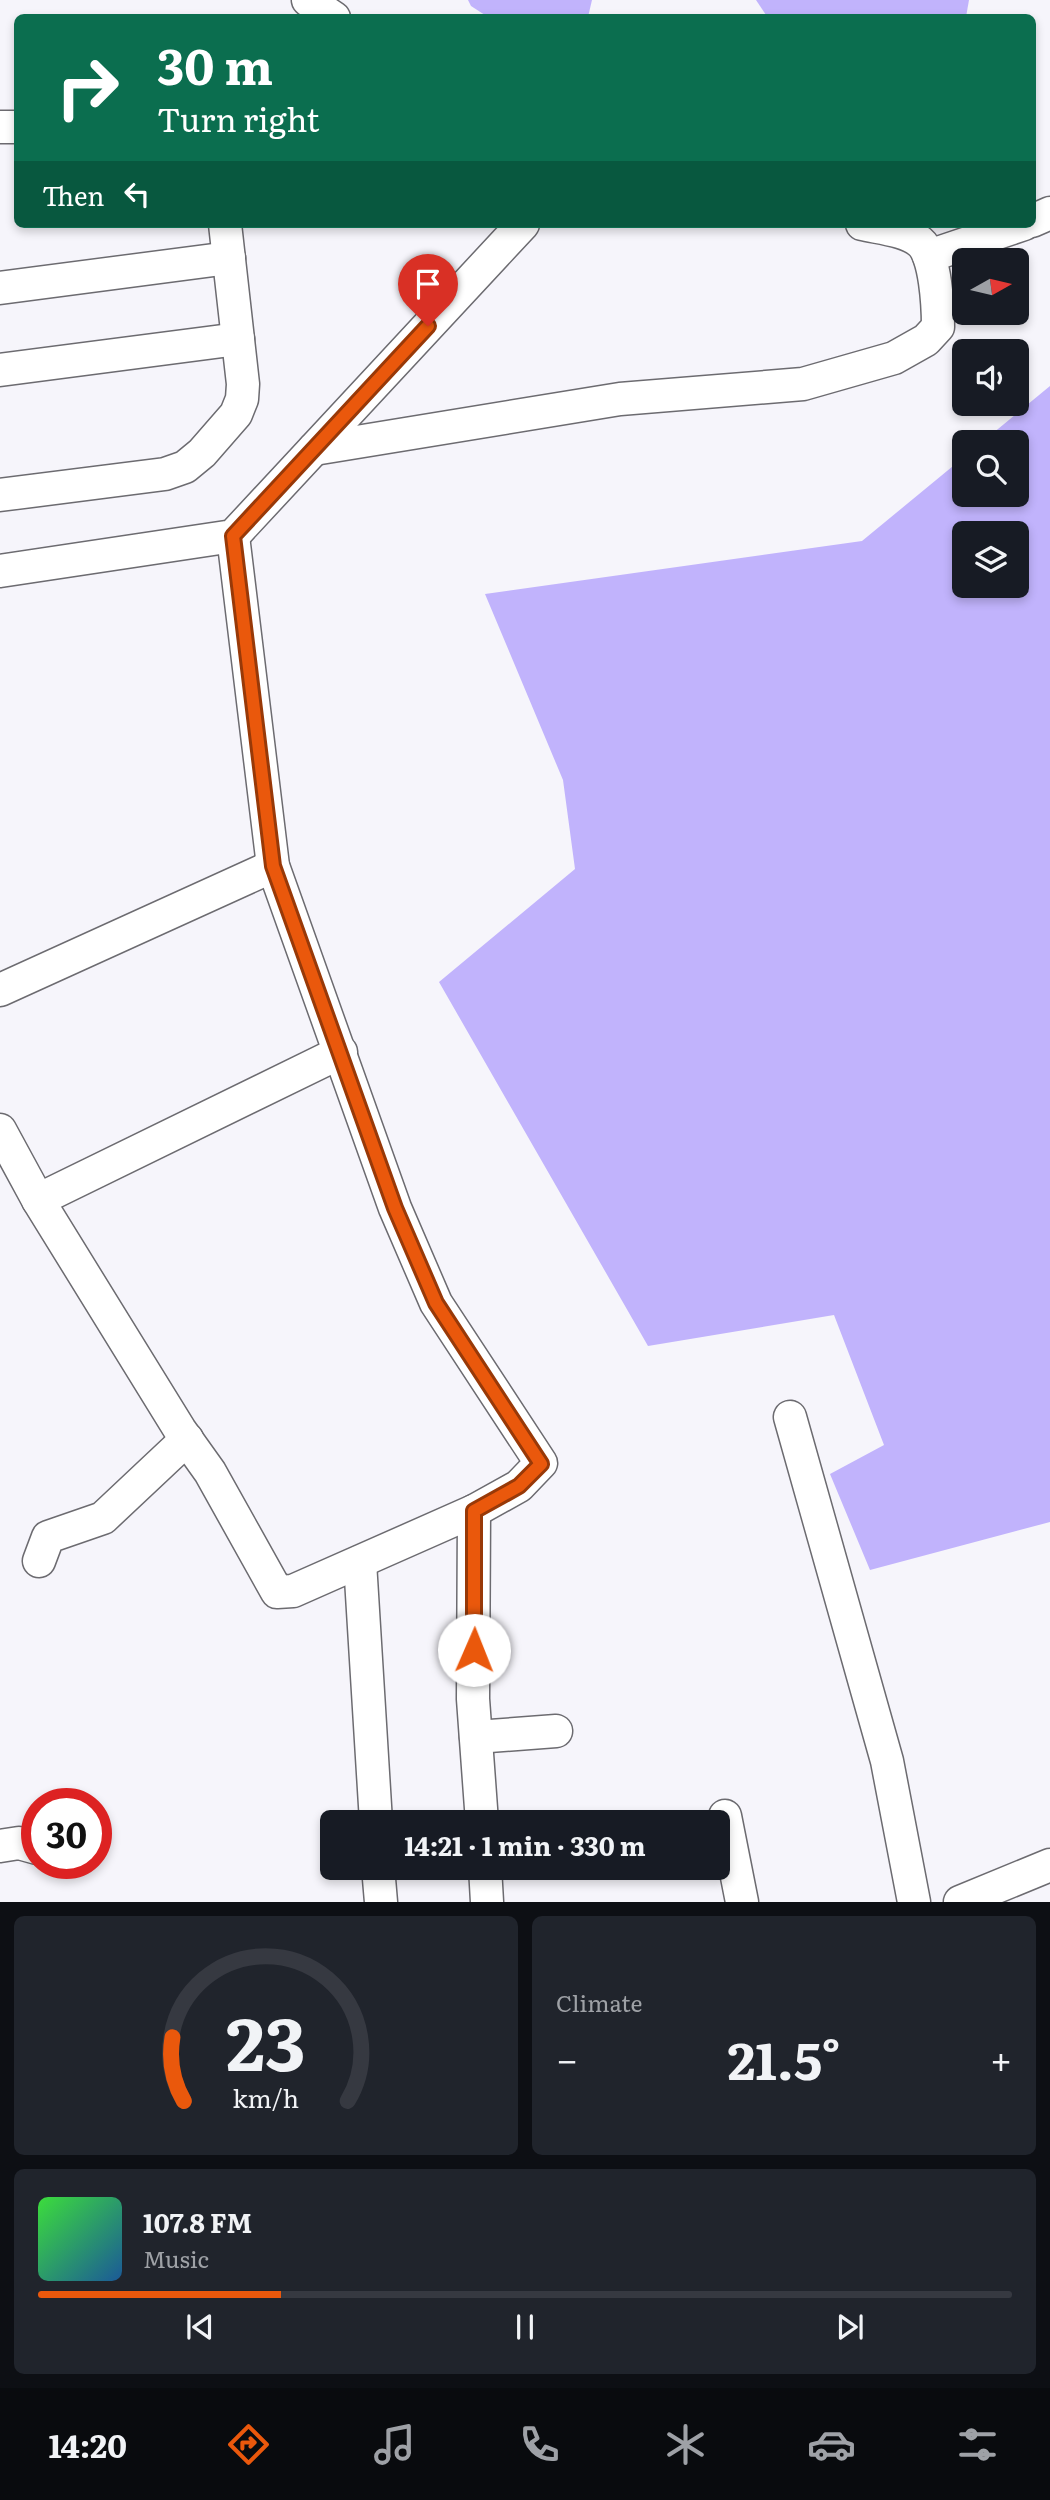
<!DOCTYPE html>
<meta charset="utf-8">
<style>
:root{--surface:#171b24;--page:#20242c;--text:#f1f3f6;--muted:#9ea1a6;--line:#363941;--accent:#ea580c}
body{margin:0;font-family:Literata,serif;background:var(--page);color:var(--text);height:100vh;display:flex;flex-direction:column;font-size:26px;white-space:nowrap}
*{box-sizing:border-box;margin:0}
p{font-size:23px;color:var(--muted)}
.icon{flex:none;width:38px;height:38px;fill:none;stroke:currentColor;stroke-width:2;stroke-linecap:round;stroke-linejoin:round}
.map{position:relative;height:1902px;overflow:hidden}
.drawer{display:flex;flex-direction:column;gap:14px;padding:14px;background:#0d0f14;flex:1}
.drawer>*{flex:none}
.guide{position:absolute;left:14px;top:14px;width:1022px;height:214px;border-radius:10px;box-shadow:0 4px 10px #0003;background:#0b6e4f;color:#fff;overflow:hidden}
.needle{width:46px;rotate:82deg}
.fabs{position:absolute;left:952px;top:248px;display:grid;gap:14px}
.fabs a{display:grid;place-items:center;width:77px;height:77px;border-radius:10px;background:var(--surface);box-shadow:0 4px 10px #0003;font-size:35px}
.speed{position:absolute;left:21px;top:1788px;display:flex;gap:14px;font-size:35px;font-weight:700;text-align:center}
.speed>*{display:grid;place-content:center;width:91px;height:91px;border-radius:50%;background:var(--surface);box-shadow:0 4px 10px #0003;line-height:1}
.speed .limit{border:10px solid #d22;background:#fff;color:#111}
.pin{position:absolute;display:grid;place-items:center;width:60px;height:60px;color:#fff;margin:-72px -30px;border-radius:50% 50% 50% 0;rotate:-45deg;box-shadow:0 0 7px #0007}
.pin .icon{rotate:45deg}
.me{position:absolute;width:77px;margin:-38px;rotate:1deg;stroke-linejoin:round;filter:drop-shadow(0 0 5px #0008)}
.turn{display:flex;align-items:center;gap:24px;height:147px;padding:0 28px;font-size:32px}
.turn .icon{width:91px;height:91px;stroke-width:2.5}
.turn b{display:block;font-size:49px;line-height:60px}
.then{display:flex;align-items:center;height:66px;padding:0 28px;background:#0003;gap:14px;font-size:26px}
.big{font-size:52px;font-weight:700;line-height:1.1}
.drawer .widget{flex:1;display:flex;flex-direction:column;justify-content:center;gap:10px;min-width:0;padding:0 24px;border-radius:10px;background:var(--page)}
.drawer .dial{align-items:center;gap:0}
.dial svg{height:182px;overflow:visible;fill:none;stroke:var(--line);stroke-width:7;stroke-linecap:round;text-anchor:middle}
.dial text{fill:var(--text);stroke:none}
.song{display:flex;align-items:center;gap:21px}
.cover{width:84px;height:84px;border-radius:10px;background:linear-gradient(135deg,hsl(120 70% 55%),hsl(210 70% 35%))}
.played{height:7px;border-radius:4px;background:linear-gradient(90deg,var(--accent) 25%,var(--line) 25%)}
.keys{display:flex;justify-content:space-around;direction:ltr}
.heat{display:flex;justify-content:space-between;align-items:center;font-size:38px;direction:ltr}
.drawer .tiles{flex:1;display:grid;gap:14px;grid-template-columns:1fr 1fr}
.widget:last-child{grid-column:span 2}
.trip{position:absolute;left:320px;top:1810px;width:410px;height:70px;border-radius:10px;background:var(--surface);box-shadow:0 4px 10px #0003;font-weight:700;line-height:70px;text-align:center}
.menu{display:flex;height:112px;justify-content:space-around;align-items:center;background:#090b0e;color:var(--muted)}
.menu .icon{width:49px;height:49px}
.menu .selected{color:var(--accent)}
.menu b{font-size:32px;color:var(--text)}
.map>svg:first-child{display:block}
.forest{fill:#c1b3fc;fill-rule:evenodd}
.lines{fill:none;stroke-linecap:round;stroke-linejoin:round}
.minor-casing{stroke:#6c6b70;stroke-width:35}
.minor{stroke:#fff;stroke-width:32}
.route-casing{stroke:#983908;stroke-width:18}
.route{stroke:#ea580c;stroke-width:12}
</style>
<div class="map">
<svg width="1050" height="1902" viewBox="0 0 1050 1902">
<rect width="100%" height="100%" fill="#f6f5fb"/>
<g class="forest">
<path d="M468,0h124l-4,17h-100l-17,-11z"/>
<path d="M756,0h213l-3,17 -198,1z"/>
<path d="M1050,386v1136l-180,48 -40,-96 54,-29 -50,-130 -186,31 -209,-364 136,-113 -12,-89 -78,-186 377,-53 102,-84v38h53v-52h-36zM964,534h53v52h-53z"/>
</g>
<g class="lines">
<defs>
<g id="minor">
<path d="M308,0l26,18"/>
<path d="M0,127h18"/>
<path d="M1032,221l18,-8"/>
<path d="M929,256l95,-32"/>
<path d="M0,288l229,-30"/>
<path d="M0,370l238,-31"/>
<path d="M314,449l306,-50 183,-15 91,-26 32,-18 12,-13c0,-19 -2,-72 -18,-85 -14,-12 -41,-14 -58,-18"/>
<path d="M0,495l165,-21 20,-7 17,-14 34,-39 6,-15 1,-15 -18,-160"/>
<path d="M0,571l233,-35 290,-312"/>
<path d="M0,990l273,-124"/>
<path d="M0,1130l38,70 142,230 30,42 67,120 16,-1 181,-80 45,-25 22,-23 -105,-160 -41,-95 -122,-342 -40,-330"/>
<path d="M38,1200l303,-148"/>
<path d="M790,1417l97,344 27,141"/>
<path d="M474,1511l-1,188 9,123"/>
<path d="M39,1561l9,-24 55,-19 84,-79"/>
<path d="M360,1562l16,260"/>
<path d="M476,1737l80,-6"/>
<path d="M725,1816l17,86"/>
<path d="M0,1846l19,-3 18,5"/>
<path d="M378,1867l3,35"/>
<path d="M485,1867l2,35"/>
<path d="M960,1902l90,-37"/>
</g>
</defs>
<use href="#minor" class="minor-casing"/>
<use href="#minor" class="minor"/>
</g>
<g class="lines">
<defs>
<path id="route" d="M428,326l-195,210 40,330 122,342 41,95 105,161 -22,22 -45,25v139"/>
</defs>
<use href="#route" class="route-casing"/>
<use href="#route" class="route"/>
</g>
</svg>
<div class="fabs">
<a><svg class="needle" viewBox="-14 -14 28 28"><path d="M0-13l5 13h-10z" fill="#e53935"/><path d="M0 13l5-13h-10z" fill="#9ea1a6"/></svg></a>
<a><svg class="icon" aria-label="sound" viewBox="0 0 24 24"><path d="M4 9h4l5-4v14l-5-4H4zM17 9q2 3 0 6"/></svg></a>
<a><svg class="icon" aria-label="search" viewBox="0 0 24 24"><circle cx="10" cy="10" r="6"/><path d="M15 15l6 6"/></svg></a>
<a><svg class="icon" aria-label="layers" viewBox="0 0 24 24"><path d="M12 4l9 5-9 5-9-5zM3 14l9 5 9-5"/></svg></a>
</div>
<div class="speed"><div class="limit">30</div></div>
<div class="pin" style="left:428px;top:326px;background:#d93025"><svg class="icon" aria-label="arrive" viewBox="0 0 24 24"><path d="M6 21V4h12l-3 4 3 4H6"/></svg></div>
<svg class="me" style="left:474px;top:1650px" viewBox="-20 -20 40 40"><circle r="19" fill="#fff"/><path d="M0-13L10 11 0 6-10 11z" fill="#ea580c"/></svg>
<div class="trip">14:21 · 1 min · 330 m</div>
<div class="guide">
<div class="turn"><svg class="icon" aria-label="right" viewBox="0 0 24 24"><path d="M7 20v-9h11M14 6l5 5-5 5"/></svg><div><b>30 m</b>Turn right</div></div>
<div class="then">Then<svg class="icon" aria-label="left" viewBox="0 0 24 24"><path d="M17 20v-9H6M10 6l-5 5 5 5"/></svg></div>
</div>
</div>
<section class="drawer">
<div class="tiles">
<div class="widget dial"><svg viewBox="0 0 100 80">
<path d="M14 69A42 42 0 1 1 86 69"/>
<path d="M14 69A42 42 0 0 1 9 41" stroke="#ea580c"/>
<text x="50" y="56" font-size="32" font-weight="700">23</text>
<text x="50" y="72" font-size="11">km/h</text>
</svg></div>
<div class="widget"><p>Climate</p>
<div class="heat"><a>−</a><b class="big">21.5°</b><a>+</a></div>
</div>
<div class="widget">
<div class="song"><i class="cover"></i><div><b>107.8 FM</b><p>Music</p></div></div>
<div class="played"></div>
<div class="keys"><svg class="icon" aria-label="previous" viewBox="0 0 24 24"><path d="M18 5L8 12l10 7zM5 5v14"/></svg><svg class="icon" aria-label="pause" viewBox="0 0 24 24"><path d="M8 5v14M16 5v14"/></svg><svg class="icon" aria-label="next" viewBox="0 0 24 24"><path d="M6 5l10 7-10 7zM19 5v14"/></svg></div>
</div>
</div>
</section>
<nav class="menu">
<b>14:20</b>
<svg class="icon selected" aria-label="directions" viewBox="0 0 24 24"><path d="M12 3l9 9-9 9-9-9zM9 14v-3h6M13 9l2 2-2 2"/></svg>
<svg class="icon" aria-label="music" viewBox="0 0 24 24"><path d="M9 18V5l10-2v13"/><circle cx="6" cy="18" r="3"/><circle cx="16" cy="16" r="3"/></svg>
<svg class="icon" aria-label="phone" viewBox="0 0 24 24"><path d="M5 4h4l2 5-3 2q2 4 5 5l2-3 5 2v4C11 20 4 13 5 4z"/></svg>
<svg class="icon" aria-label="climate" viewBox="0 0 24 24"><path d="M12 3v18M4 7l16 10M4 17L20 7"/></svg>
<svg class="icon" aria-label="car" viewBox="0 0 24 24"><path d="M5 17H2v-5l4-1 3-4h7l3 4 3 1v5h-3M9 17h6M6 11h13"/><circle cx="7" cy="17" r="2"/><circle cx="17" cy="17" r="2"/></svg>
<svg class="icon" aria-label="filters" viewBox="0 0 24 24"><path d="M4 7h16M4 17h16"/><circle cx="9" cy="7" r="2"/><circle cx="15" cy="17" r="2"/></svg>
</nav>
